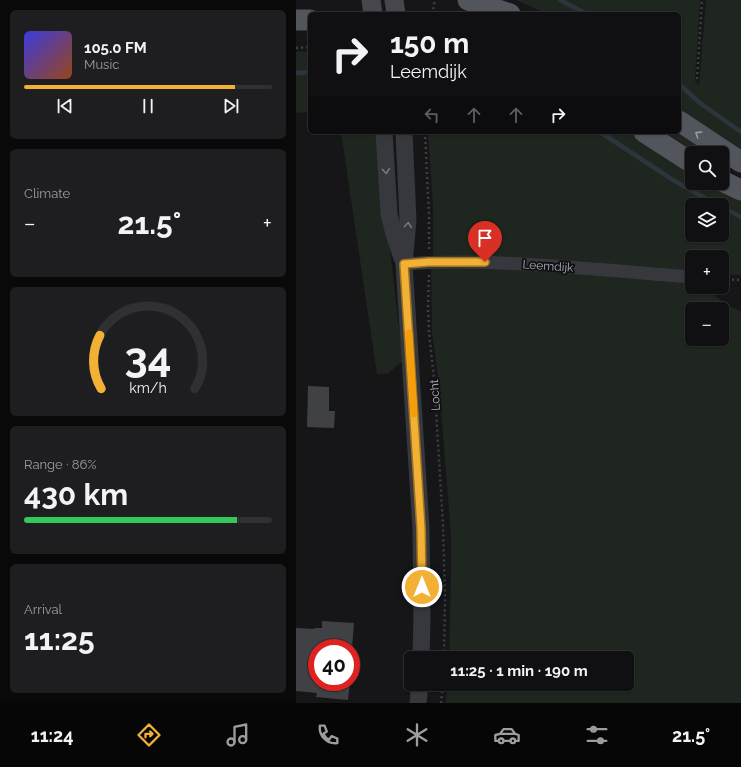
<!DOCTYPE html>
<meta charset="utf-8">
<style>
:root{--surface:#101012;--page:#1e1e20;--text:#f1f3f6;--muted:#9c9d9f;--line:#303032;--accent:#f2b134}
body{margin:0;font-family:Raleway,sans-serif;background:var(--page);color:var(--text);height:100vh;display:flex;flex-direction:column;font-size:15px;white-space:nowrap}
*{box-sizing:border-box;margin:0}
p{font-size:13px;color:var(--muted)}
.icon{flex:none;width:22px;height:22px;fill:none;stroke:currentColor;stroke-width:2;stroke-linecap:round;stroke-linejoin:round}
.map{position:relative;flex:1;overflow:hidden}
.details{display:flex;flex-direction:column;gap:10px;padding:10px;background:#09090a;width:296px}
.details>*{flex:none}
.guide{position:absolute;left:12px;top:12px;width:373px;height:122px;border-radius:6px;box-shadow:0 1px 3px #0004,0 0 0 1px var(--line);background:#101012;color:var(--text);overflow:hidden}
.fabs{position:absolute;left:389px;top:146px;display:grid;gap:8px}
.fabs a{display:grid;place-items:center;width:44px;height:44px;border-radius:6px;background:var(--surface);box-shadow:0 1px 3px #0004,0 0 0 1px var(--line);font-size:20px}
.speed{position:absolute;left:12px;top:639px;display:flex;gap:8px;font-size:20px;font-weight:700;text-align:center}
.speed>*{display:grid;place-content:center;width:52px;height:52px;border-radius:50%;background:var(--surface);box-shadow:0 1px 3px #0004,0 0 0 1px var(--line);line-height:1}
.speed .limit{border:6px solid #d22;background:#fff;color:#111}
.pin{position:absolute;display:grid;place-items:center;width:34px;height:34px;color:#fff;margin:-41px -17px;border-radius:50% 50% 50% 0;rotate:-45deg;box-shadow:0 0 4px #0007}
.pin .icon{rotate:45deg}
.me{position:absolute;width:44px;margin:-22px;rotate:0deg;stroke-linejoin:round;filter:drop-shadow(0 0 3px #0008)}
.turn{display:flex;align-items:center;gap:14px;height:84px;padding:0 16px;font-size:18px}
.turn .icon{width:52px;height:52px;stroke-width:2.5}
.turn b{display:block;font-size:28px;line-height:34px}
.lanes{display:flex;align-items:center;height:38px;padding:0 16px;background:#0003;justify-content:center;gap:20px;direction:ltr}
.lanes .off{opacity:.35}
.big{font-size:30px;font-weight:700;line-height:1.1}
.details .widget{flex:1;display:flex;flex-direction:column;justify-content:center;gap:6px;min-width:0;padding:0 14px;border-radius:6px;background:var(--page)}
.details .dial{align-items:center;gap:0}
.dial svg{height:104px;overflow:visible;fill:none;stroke:var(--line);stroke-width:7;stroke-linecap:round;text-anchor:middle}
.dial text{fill:var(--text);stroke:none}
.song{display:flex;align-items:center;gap:12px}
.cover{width:48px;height:48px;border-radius:6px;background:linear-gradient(135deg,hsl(240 70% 55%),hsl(20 70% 35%))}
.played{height:4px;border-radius:2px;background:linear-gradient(90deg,var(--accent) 85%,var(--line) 85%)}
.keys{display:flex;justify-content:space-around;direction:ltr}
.heat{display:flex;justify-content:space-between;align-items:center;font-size:22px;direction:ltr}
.charge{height:6px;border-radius:3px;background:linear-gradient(90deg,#34c759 86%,var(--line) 0)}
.trip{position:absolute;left:108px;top:651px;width:230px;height:40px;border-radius:6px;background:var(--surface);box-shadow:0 1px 3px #0004,0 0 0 1px var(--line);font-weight:700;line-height:40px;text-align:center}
.tabs{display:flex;height:64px;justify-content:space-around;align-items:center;background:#060607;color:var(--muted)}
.tabs .icon{width:28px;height:28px}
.tabs .current{color:var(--accent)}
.tabs b{font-size:18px;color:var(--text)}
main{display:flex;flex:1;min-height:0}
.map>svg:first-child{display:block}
.green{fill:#1e261f;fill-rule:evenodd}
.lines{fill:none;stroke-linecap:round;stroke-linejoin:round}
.stream{stroke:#2c353c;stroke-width:4.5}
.building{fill:#404145}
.path{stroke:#3d3f44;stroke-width:2.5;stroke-dasharray:2 3;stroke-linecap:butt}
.minor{stroke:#37383d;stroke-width:13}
.tertiary{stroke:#37383d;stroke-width:17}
.secondary{stroke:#45474d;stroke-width:19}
.primary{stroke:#53555c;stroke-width:21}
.oneway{stroke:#979ba6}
.oneway2{stroke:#757881}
.route-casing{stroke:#9d7322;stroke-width:10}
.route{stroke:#f2b134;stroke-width:7}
.slow{stroke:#f59e0b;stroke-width:7}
.labels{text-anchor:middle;stroke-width:4;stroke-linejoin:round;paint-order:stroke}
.street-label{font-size:12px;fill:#a8adb8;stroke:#111113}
</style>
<main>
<section class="details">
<div class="widget">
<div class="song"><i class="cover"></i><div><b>105.0 FM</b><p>Music</p></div></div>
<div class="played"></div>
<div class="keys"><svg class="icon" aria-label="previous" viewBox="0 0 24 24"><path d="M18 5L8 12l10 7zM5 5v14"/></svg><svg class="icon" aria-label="pause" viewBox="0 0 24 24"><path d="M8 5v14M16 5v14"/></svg><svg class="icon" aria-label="next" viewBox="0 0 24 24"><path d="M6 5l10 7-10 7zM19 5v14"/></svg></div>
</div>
<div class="widget"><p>Climate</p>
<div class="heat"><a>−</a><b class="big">21.5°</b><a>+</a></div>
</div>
<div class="widget dial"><svg viewBox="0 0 100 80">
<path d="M14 69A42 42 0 1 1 86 69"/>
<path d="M14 69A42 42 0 0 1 13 28" stroke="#f2b134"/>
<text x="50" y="56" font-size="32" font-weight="700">34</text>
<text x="50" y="72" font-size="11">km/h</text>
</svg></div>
<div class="widget"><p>Range · 86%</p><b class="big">430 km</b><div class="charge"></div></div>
<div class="widget"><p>Arrival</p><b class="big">11:25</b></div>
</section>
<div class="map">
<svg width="445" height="703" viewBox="0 0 445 703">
<rect width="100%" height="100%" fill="#161618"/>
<g class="green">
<path d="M220,0h184l-5,81 4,4 7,-85h35v153l-49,-33 -13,-11v-95h-132z"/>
<path d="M14,51v61l-14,1v-61z"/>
<path d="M45,132h39l6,84 17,145 -15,12 -11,1z"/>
<path d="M132,132h206l58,36v15h26l23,12v80l-19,-1v-17h-30v15l-259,-15v-51zM396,205h30v30h-30z"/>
<path d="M368,132h15l32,21h-14z"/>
<path d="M187,266l209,16v5h13c11,11 21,18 36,24v392h-295l1,-19h180v-26h-178l2,-78v-46l-12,-149 -7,-53 -1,-65zM396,309h30v30h-30z"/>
</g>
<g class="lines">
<g class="stream">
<path d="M264,0l27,14"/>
<path d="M0,73l14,-1"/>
<path d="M383,84l21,19 41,29"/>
<path d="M304,132l73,48 44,25"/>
<path d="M426,207l19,10"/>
</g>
</g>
<g class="building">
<path d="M12,386l21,1v24h6l-1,17 -27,-1z"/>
<path d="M26,621l32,2 -2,25h-35v34h33l-2,18 -32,-3 1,-4 -21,-2v-63l18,1v-1h8z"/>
</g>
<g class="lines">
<g class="path">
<path d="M136,14l3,-14"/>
<path d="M0,48l14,-1"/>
<path d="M401,79l5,-79"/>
<path d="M129,132l4,82v36"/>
<path d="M133,275l-1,32 1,26 5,45 9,147 2,73 -1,60"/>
<path d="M426,279l19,1"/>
<path d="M145,703l2,-19"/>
</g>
<path class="minor" d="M108,264c45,-4 89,-2 133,1 52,3 103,8 155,12"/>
<g class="tertiary">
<path d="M88,132l5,82 5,20 8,24"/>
<path d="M108,132l4,88 -4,44 17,264 1,88 -1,42"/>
<path d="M122,703l2,-19"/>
</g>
<g class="secondary">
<path d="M75,0l2,14"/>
<path d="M98,0l2,14"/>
</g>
<g class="primary">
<path d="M172,0l42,14"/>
<path d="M0,20h14"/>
<path d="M383,121l62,41"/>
<path d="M348,132l48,31"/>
<path d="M426,181l19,9"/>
</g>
</g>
<defs><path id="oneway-chevron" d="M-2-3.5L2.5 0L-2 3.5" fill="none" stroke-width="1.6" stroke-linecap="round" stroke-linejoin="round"/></defs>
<use class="oneway" href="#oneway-chevron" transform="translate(402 134) rotate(-147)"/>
<g class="oneway2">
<use href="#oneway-chevron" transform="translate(90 171) rotate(86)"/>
<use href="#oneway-chevron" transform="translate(112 225) rotate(-85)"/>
</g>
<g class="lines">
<defs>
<path id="route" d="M126,587l-1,-59 -17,-264 25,-2h56"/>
</defs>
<use href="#route" class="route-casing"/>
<use href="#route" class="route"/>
<path class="slow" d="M113,333l5,81"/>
</g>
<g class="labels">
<g class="street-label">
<text transform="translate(252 266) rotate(4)" y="4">Leemdijk</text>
<text transform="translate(139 395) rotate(-94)" y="4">Locht</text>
</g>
</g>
</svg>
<div class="fabs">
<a><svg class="icon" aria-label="search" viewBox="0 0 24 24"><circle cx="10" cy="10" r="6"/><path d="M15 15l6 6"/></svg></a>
<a><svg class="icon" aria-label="layers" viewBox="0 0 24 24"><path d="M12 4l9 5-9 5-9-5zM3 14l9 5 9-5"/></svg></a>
<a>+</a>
<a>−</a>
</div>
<div class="speed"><div class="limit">40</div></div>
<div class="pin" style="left:189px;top:262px;background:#d93025"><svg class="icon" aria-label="arrive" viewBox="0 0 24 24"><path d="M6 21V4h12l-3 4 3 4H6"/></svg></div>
<svg class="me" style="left:126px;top:587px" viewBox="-20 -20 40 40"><circle r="17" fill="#f2b134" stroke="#fff" stroke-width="3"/><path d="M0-11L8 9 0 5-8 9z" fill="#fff"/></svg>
<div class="trip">11:25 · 1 min · 190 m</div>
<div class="guide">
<div class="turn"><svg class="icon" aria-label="right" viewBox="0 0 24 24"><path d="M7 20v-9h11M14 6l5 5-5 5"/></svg><div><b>150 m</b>Leemdijk</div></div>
<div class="lanes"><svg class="icon off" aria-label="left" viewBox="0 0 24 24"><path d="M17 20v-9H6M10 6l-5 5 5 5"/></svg><svg class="icon off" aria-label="ahead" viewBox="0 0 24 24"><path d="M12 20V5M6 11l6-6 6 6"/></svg><svg class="icon off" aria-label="ahead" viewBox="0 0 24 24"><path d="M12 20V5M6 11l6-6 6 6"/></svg><svg class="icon" aria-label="right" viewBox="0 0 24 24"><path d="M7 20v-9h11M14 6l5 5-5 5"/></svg></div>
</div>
</div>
</main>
<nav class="tabs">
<b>11:24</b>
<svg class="icon current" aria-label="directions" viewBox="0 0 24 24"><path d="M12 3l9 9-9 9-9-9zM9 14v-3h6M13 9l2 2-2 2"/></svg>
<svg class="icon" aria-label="music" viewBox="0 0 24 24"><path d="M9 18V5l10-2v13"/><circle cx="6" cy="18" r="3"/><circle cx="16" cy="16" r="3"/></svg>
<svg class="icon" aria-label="phone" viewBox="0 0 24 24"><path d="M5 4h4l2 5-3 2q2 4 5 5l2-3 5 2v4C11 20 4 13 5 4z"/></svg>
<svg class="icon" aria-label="climate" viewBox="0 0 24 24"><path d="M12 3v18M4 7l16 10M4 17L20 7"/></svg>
<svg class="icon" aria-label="car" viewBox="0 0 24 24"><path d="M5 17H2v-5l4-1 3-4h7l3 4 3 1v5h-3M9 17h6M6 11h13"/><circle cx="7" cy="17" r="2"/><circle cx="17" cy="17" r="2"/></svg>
<svg class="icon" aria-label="filters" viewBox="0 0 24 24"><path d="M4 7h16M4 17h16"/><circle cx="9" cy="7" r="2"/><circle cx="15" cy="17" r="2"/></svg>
<b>21.5°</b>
</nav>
